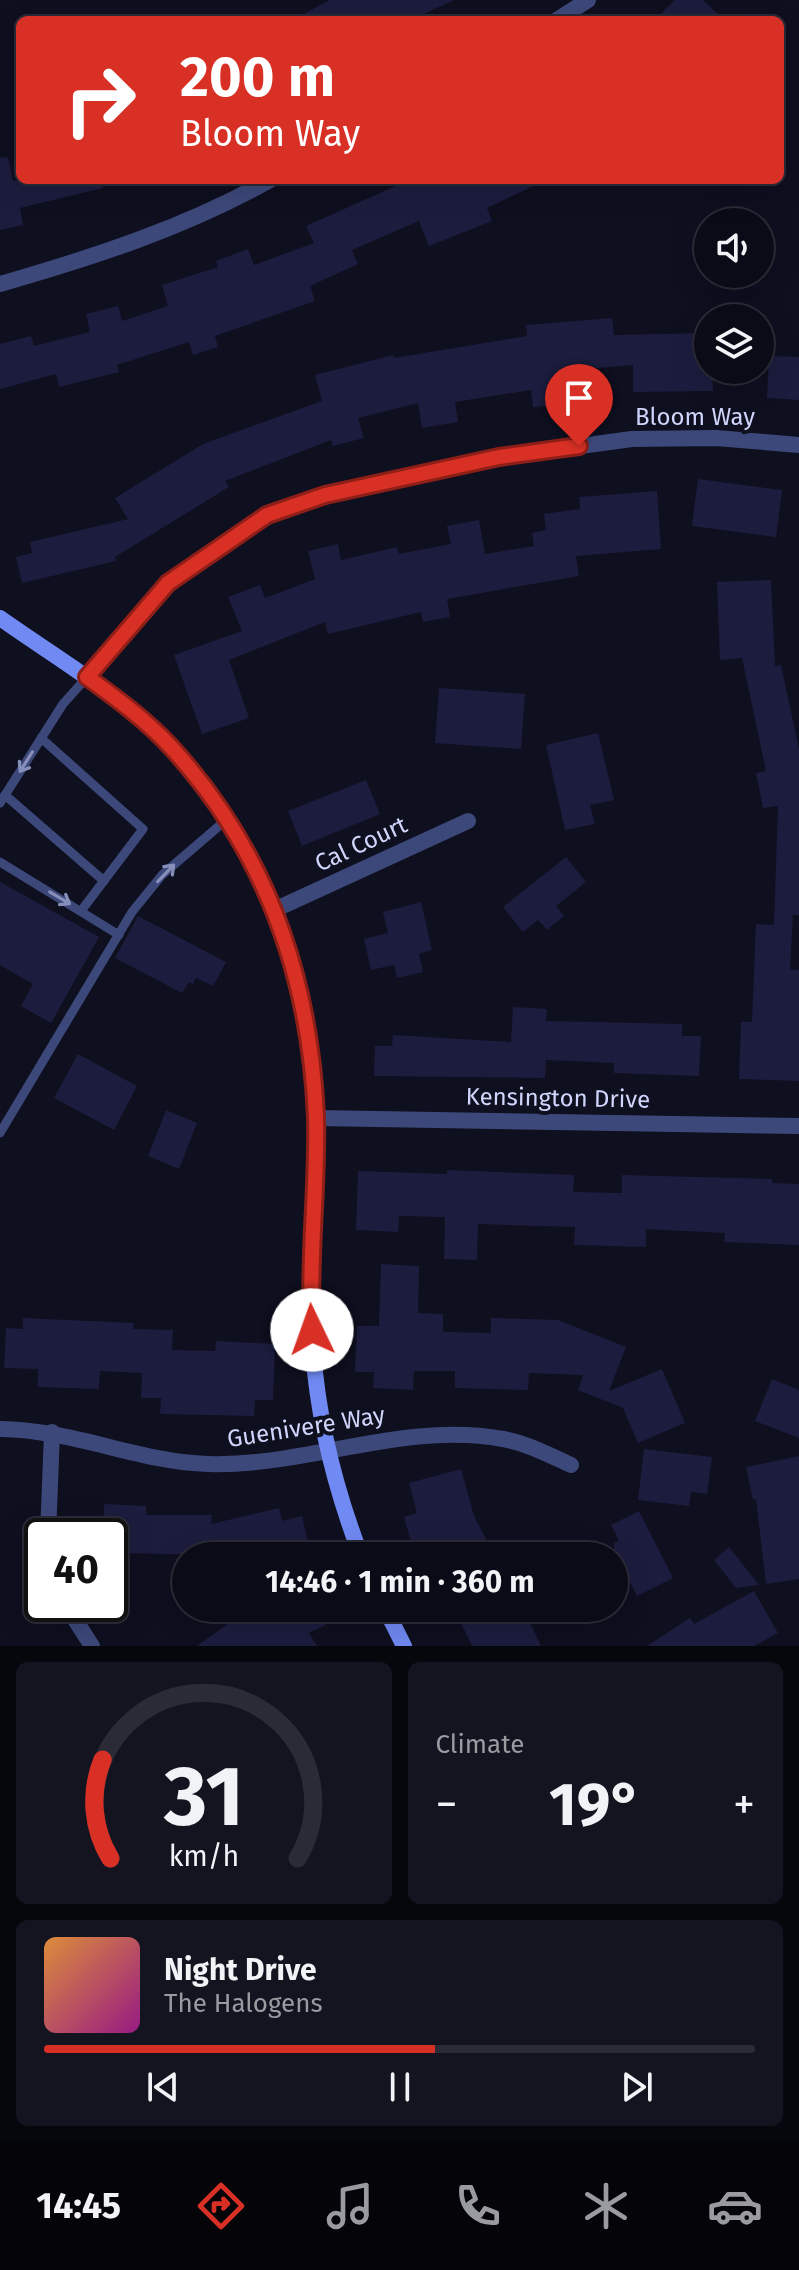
<!DOCTYPE html>
<meta charset="utf-8">
<style>
:root{--surface:#0a0b17;--page:#131420;--text:#f1f3f6;--muted:#999ba1;--line:#2a2b36;--accent:#d93025}
body{margin:0;font-family:"Fira Sans",sans-serif;background:var(--page);color:var(--text);height:100vh;display:flex;flex-direction:column;font-size:30px;white-space:nowrap}
*{box-sizing:border-box;margin:0}
p{font-size:26px;color:var(--muted)}
.icon{flex:none;width:44px;height:44px;fill:none;stroke:currentColor;stroke-width:2;stroke-linecap:round;stroke-linejoin:round}
.map{position:relative;height:1646px;overflow:hidden}
.panel{display:flex;flex-direction:column;gap:16px;padding:16px;background:#06060d;flex:1}
.panel>*{flex:none}
.guide{position:absolute;left:16px;top:16px;width:768px;height:168px;border-radius:12px;box-shadow:0 8px 32px #0002,0 0 0 2px var(--line);background:#d93025;color:#fff;overflow:hidden}
.fabs{position:absolute;left:694px;top:208px;display:grid;gap:16px}
.fabs a{display:grid;place-items:center;width:80px;height:80px;border-radius:50%;background:var(--surface);box-shadow:0 8px 32px #0002,0 0 0 2px var(--line);font-size:40px}
.speed{position:absolute;left:24px;top:1518px;display:flex;gap:16px;font-size:40px;font-weight:700;text-align:center}
.speed>*{display:grid;place-content:center;width:104px;height:104px;border-radius:50%;background:var(--surface);box-shadow:0 8px 32px #0002,0 0 0 2px var(--line);line-height:1}
.speed .limit{border:4px solid #111;border-radius:12px;background:#fff;color:#111}
.pin{position:absolute;display:grid;place-items:center;width:68px;height:68px;color:#fff;margin:-82px -34px;border-radius:50% 50% 50% 0;rotate:-45deg;box-shadow:0 0 8px #0007}
.pin .icon{rotate:45deg}
.me{position:absolute;width:88px;margin:-44px;rotate:357deg;stroke-linejoin:round;filter:drop-shadow(0 0 6px #0008)}
.turn{display:flex;align-items:center;gap:28px;height:168px;padding:0 32px;font-size:36px}
.turn .icon{width:104px;height:104px;stroke-width:2.5}
.turn b{display:block;font-size:56px;line-height:68px}
.big{font-size:60px;font-weight:700;line-height:1.1}
.panel .widget{flex:1;display:flex;flex-direction:column;justify-content:center;gap:12px;min-width:0;padding:0 28px;border-radius:12px;background:var(--page)}
.panel .dial{align-items:center;gap:0}
.dial svg{height:208px;overflow:visible;fill:none;stroke:var(--line);stroke-width:7;stroke-linecap:round;text-anchor:middle}
.dial text{fill:var(--text);stroke:none}
.song{display:flex;align-items:center;gap:24px}
.cover{width:96px;height:96px;border-radius:12px;background:linear-gradient(135deg,hsl(30 70% 55%),hsl(310 70% 35%))}
.played{height:8px;border-radius:4px;background:linear-gradient(90deg,var(--accent) 55%,var(--line) 55%)}
.keys{display:flex;justify-content:space-around;direction:ltr}
.heat{display:flex;justify-content:space-between;align-items:center;font-size:44px;direction:ltr}
.panel .tiles{flex:1;display:grid;gap:16px;grid-template-columns:1fr 1fr}
.widget:last-child{grid-column:span 2}
.trip{position:absolute;left:172px;top:1542px;width:456px;height:80px;border-radius:40px;background:var(--surface);box-shadow:0 8px 32px #0002,0 0 0 2px var(--line);font-weight:700;line-height:80px;text-align:center}
.menu{display:flex;height:128px;justify-content:space-around;align-items:center;background:#040409;color:var(--muted)}
.menu .icon{width:56px;height:56px}
.menu .selected{color:var(--accent)}
.menu b{font-size:36px;color:var(--text)}
.map>svg:first-child{display:block}
.building{fill:#1c1d3e}
.lines{fill:none;stroke-linecap:round;stroke-linejoin:round}
.lane{stroke:#3d487a;stroke-width:9}
.street{stroke:#3d487a;stroke-width:16}
.secondary{stroke:#7089f3;stroke-width:16}
.oneway{stroke:#868eba}
.route-casing{stroke:#8d1f18;stroke-width:20}
.route{stroke:#d93025;stroke-width:14}
.labels{text-anchor:middle;stroke-width:8;stroke-linejoin:round;paint-order:stroke}
.street-label{font-size:24px;fill:#d0d5fb;stroke:#0e0f1f}
</style>
<div class="map">
<svg width="799" height="1646" viewBox="0 0 799 1646">
<rect width="100%" height="100%" fill="#0e0f1f"/>
<g class="building">
<path d="M330,0h124l-43,20h-119z"/>
<path d="M675,0h28l21,20h-69z"/>
<path d="M8,157l5,24 89,-1 1,8 -83,20 3,17 -23,5v-72z"/>
<path d="M409,180h137l-59,28 5,13 -63,25 -10,-25 -67,29 6,14 -48,22 5,15 -100,35 3,11 -25,8 -4,-13 -72,23 2,7 -60,15 -3,-13 -56,15v-45l31,-8 3,10 56,-14 -4,-18 32,-8 4,15 46,-15 -6,-21 56,-18 -2,-6 32,-12 6,16 60,-22 -8,-17z"/>
<path d="M612,318l2,17 94,-2v37h4l1,21 -80,1v-27l-70,6 3,33 -33,3 -2,-17 -76,12 3,20 -36,6 -4,-25 -60,15 6,20 -31,8 -2,-6 -106,41 4,6 -114,70 1,4 -94,22 -6,-26 16,-4 -2,-11 98,-23 -13,-21 88,-54 119,-43 -7,-26 78,-20 1,3 133,-22 -1,-11z"/>
<path d="M769,356l30,1v43l-32,-2z"/>
<path d="M698,479l84,11 -6,47 -84,-11z"/>
<path d="M657,491l4,58 -85,7 3,20 -132,23 3,18 -27,5 -2,-10 -93,22 -3,-12 -96,38 20,58 -47,16 -28,-79 68,-24 -14,-34 32,-12 5,13 50,-19 -7,-28 30,-7 3,16 56,-13 2,7 52,-10 -4,-18 32,-6 6,34 49,-8 -2,-13 14,-3 -2,-16 36,-5 -1,-12z"/>
<path d="M771,580l4,86 6,-1 18,84v166h-6l-3,54 9,1v111l-60,-2 2,-57h11l4,-98 18,1 4,-119 -15,2 -7,-35 10,-2 -24,-113 -22,2 -3,-78z"/>
<path d="M439,688l86,6 -4,55 -86,-6z"/>
<path d="M598,733l16,67 -24,5 5,19 -30,6 -19,-85z"/>
<path d="M366,780l14,34 -78,32 -14,-35z"/>
<path d="M566,857l20,25 -30,24 8,10 -17,14 -9,-10 -15,12 -20,-25z"/>
<path d="M0,882l99,55 -48,86 -30,-17 12,-22 -33,-19z"/>
<path d="M421,902l11,48 -13,4 4,18 -26,6 -3,-13 -23,5 -7,-31 24,-6 -5,-21z"/>
<path d="M138,916l88,46 -13,24 -17,-8 -3,6 -4,-2 -7,11 -67,-35z"/>
<path d="M513,1007l34,2 -1,12 136,3v12h19l-2,40 -85,-3v-10l-68,-3 -1,18 -171,-2 1,-30h17l1,-11 118,7z"/>
<path d="M78,1054l59,32 -23,44 -60,-32z"/>
<path d="M166,1110l31,13 -18,46 -31,-13z"/>
<path d="M447,1170l127,5 -1,17 49,1v-18l150,4v4l27,1v61l-75,-3 1,-9 -79,-4v18l-72,-2 1,-18 -97,-3 -1,36 -33,-1 1,-42 -46,-1 -1,16 -42,-2 2,-59 89,3z"/>
<path d="M381,1264l38,2 -1,47 25,1v18l48,1v-15l67,2 68,27 -17,44 53,-22 23,54 -47,20 -15,-35 -45,-18 5,-15 -54,-2 -1,17 -73,-2v-17h-41l-1,19 -40,-2 1,-16h-19l2,-46h22z"/>
<path d="M23,1318l111,5 -1,6 40,1 -1,20 43,1 1,-10 59,3 -2,56h-18l-1,16 -94,-2 1,-16h-20l1,-25 -42,-2 -1,18 -61,-2v-18l-34,-1 2,-40 17,1z"/>
<path d="M772,1379l27,11v48l-44,-17z"/>
<path d="M644,1449l68,8 -5,37 -16,-2 -2,14 -51,-6z"/>
<path d="M799,1456v123l-33,5 -10,-85 -3,1 -7,-33z"/>
<path d="M461,1469l13,47 21,40h-80l-11,-39 13,-4 -8,-30z"/>
<path d="M104,1504l42,2v9h66l-1,9 68,-16 3,13 20,-5 8,34 -24,6 -176,-3v-17h-7z"/>
<path d="M639,1511l34,67 -36,18 -7,-14 -16,8v-47l5,-2 -8,-16z"/>
<path d="M729,1547l30,38 -23,3 -22,-28z"/>
<path d="M754,1591l24,42 -24,13h-107l43,-28 4,6z"/>
<path d="M250,1608h69l7,17 -17,8 8,13h-120z"/>
<path d="M491,1608h32l18,38h-69l-11,-23z"/>
</g>
<g class="lines">
<g class="lane">
<path d="M41,738l102,91 -62,82"/>
<path d="M5,795l99,86"/>
<path d="M0,803l63,-99 24,-27"/>
<path d="M0,862l119,73"/>
<path d="M0,1133l132,-221 30,-37 64,-55"/>
</g>
<g class="street">
<path d="M557,20l31,-20"/>
<path d="M0,284c94,-27 184,-56 270,-104"/>
<path d="M87,677l81,-94 99,-68 58,-20 174,-38 133,-18 84,-1 83,7"/>
<path d="M274,910l194,-89"/>
<path d="M316,1118l483,8"/>
<path d="M0,1429c75,1 138,33 208,35 100,3 194,-43 295,-25 23,4 46,16 68,26"/>
<path d="M48,1536l4,-104"/>
<path d="M65,1604l27,42"/>
</g>
<g class="secondary">
<path d="M0,618c58,41 119,76 169,127 95,97 145,241 147,375 0,77 -9,153 -3,230 5,70 23,141 48,206"/>
<path d="M385,1608l19,38"/>
</g>
</g>
<defs><path id="oneway-shaft" d="M-6 0H5M1.5-3L5.5 0L1.5 3" fill="none" stroke-width="1.6" stroke-linecap="round" stroke-linejoin="round" transform="scale(2)"/></defs>
<g class="oneway">
<use href="#oneway-shaft" transform="translate(26 762) rotate(122)"/>
<use href="#oneway-shaft" transform="translate(166 873) rotate(-46)"/>
<use href="#oneway-shaft" transform="translate(60 898) rotate(31)"/>
</g>
<g class="lines">
<defs>
<path id="route" d="M312,1330c-4,-71 6,-142 4,-213 -6,-140 -50,-266 -145,-370 -25,-27 -55,-49 -84,-70l81,-94 99,-68 58,-20 174,-38 80,-11"/>
</defs>
<use href="#route" class="route-casing"/>
<use href="#route" class="route"/>
</g>
<g class="labels">
<g class="street-label">
<text x="695" y="425">Bloom Way</text>
<text transform="translate(361 844) rotate(-25)" y="8">Cal Court</text>
<text transform="translate(558 1098) rotate(1)" y="8">Kensington Drive</text>
<text transform="translate(306 1427) rotate(-9)" y="8">Guenivere Way</text>
</g>
</g>
</svg>
<div class="fabs">
<a><svg class="icon" aria-label="sound" viewBox="0 0 24 24"><path d="M4 9h4l5-4v14l-5-4H4zM17 9q2 3 0 6"/></svg></a>
<a><svg class="icon" aria-label="layers" viewBox="0 0 24 24"><path d="M12 4l9 5-9 5-9-5zM3 14l9 5 9-5"/></svg></a>
</div>
<div class="speed"><div class="limit">40</div></div>
<div class="pin" style="left:579px;top:446px;background:#d93025"><svg class="icon" aria-label="arrive" viewBox="0 0 24 24"><path d="M6 21V4h12l-3 4 3 4H6"/></svg></div>
<svg class="me" style="left:312px;top:1330px" viewBox="-20 -20 40 40"><circle r="19" fill="#fff"/><path d="M0-13L10 11 0 6-10 11z" fill="#d93025"/></svg>
<div class="trip">14:46 · 1 min · 360 m</div>
<div class="guide">
<div class="turn"><svg class="icon" aria-label="right" viewBox="0 0 24 24"><path d="M7 20v-9h11M14 6l5 5-5 5"/></svg><div><b>200 m</b>Bloom Way</div></div>
</div>
</div>
<section class="panel">
<div class="tiles">
<div class="widget dial"><svg viewBox="0 0 100 80">
<path d="M14 69A42 42 0 1 1 86 69"/>
<path d="M14 69A42 42 0 0 1 11 31" stroke="#d93025"/>
<text x="50" y="56" font-size="32" font-weight="700">31</text>
<text x="50" y="72" font-size="11">km/h</text>
</svg></div>
<div class="widget"><p>Climate</p>
<div class="heat"><a>−</a><b class="big">19°</b><a>+</a></div>
</div>
<div class="widget">
<div class="song"><i class="cover"></i><div><b>Night Drive</b><p>The Halogens</p></div></div>
<div class="played"></div>
<div class="keys"><svg class="icon" aria-label="previous" viewBox="0 0 24 24"><path d="M18 5L8 12l10 7zM5 5v14"/></svg><svg class="icon" aria-label="pause" viewBox="0 0 24 24"><path d="M8 5v14M16 5v14"/></svg><svg class="icon" aria-label="next" viewBox="0 0 24 24"><path d="M6 5l10 7-10 7zM19 5v14"/></svg></div>
</div>
</div>
</section>
<nav class="menu">
<b>14:45</b>
<svg class="icon selected" aria-label="directions" viewBox="0 0 24 24"><path d="M12 3l9 9-9 9-9-9zM9 14v-3h6M13 9l2 2-2 2"/></svg>
<svg class="icon" aria-label="music" viewBox="0 0 24 24"><path d="M9 18V5l10-2v13"/><circle cx="6" cy="18" r="3"/><circle cx="16" cy="16" r="3"/></svg>
<svg class="icon" aria-label="phone" viewBox="0 0 24 24"><path d="M5 4h4l2 5-3 2q2 4 5 5l2-3 5 2v4C11 20 4 13 5 4z"/></svg>
<svg class="icon" aria-label="climate" viewBox="0 0 24 24"><path d="M12 3v18M4 7l16 10M4 17L20 7"/></svg>
<svg class="icon" aria-label="car" viewBox="0 0 24 24"><path d="M5 17H2v-5l4-1 3-4h7l3 4 3 1v5h-3M9 17h6M6 11h13"/><circle cx="7" cy="17" r="2"/><circle cx="17" cy="17" r="2"/></svg>
</nav>
